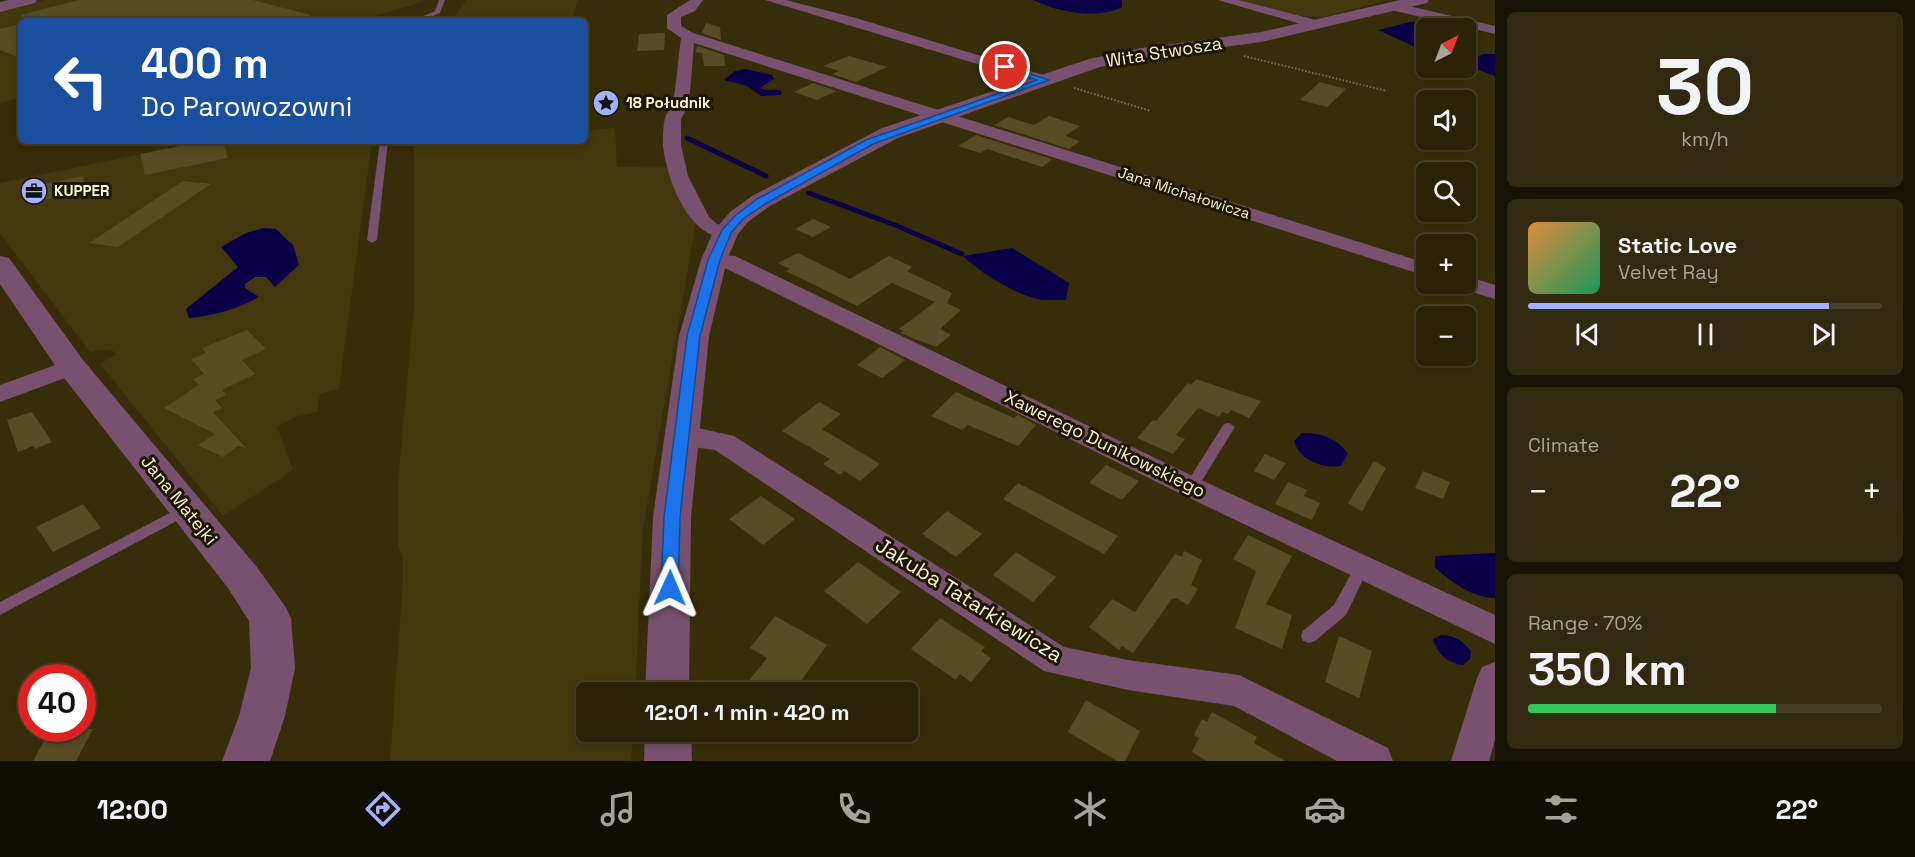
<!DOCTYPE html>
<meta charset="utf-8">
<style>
:root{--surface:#292207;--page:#312a11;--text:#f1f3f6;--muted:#a5a49b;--line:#453f28;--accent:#a2b2fd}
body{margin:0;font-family:"Space Grotesk",sans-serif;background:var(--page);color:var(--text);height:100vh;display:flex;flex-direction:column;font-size:22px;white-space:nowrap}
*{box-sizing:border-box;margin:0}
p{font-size:20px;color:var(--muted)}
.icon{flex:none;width:33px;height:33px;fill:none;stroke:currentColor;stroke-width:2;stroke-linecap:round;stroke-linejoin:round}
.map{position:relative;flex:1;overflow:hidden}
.drawer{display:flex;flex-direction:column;gap:12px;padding:12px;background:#171304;width:420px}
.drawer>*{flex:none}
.hud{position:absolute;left:18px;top:18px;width:570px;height:126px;border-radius:9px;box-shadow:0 3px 9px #0003,0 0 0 2px var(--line);background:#1a4fa0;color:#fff;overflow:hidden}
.needle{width:39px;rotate:42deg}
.controls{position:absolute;left:1416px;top:18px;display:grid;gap:12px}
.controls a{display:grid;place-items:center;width:60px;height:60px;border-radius:9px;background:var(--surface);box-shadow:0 3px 9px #0003,0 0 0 2px var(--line);font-size:30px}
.speed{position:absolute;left:18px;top:664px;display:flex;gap:12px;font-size:30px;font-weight:700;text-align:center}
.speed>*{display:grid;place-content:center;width:78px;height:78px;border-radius:50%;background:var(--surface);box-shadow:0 3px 9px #0003,0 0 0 2px var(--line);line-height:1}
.speed .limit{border:9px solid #d22;background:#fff;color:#111}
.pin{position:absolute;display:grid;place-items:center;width:51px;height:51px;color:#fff;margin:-26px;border:3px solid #fff;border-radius:50%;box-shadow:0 2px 6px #0007}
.me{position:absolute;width:66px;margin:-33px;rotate:1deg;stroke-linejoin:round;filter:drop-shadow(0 0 4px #0008)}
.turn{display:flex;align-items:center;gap:21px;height:126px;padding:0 24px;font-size:27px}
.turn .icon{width:78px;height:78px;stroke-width:2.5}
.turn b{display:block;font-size:42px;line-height:51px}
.big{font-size:45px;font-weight:700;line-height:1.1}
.drawer .widget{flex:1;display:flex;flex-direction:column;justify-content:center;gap:9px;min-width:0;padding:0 21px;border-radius:9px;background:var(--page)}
.drawer .dial{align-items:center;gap:0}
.dial b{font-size:78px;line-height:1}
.song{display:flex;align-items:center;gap:18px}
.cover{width:72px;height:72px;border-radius:9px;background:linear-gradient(135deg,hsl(30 70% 55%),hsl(150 70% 35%))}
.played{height:6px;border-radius:3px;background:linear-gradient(90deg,var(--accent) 85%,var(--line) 85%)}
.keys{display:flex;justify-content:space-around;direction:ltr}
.heat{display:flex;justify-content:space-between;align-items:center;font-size:33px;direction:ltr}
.charge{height:9px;border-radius:4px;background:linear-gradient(90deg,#34c759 70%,var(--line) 0)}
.trip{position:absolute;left:576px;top:682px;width:342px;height:60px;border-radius:9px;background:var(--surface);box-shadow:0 3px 9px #0003,0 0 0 2px var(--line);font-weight:700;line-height:60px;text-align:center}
.dock{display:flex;height:96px;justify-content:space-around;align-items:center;background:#100e03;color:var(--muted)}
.dock .icon{width:42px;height:42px}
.dock .on{color:var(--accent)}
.dock b{font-size:27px;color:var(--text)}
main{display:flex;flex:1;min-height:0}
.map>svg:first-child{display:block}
.built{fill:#42370d}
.water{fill:#0b0047}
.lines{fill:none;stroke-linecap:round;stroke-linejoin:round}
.stream{stroke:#0b0047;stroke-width:5}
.building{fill:#564b23}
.path{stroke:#79704c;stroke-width:2;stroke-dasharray:1.5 2;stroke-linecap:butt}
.service{fill:#77516f;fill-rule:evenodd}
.minor{fill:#77516f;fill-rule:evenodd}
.tertiary{fill:#77516f;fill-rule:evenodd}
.route{fill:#1a73e8;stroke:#114b97;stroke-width:1.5}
.labels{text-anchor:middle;stroke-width:6;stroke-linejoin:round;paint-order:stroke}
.far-poi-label{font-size:15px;font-weight:bold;fill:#fef5d3;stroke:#1d1600;text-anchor:start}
.far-street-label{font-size:15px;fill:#fef5d3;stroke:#1d1600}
.street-label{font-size:18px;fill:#fef5d3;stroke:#1d1600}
.near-street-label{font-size:21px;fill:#fef5d3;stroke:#1d1600}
</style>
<main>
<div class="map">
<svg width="1495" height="761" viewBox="0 0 1495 761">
<rect width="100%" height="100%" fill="#372e09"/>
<g class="built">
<path d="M45,0h378l-10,5 -56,16h-336v76l-21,6v-91z"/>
<path d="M466,0h112l-7,21h-119z"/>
<path d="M1238,0h150l-66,17 -21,-1z"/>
<path d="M615,128l2,39 54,-1 25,57 -53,305 -8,165h-49v39h47l-2,29h-241l13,-180v-25l-5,-10v-63l16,-178v-164h171v-11z"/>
<path d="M205,141h167l-33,248 -19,5 -3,18 -22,5 -18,10 16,43 -70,46 -123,-152 16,-10 -5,-5 -21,3 -90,-119v-50z"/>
</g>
<g class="water">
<path d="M1033,0h88l1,1v6c-25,13 -65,5 -89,-7z"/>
<path d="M1411,22h16l29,6h-30v24l-48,-22z"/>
<path d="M1483,54h12v22l-29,-11v-3z"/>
<path d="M746,69l26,6 2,4 -14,9c7,4 14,0 22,3l-1,4 -20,1 -14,-10 -23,-6 11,-9z"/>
<path d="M264,228l12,1 17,16 6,20 -24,22 -9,-10h-11l-10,7v4l14,9c-23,13 -44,18 -70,21l-3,-9 52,-42 -17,-20 25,-14z"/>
<path d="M1012,248l57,35 -3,17c-8,0 -16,0 -24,0 -23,-3 -63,-28 -79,-44z"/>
<path d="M1302,433c18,-1 36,5 46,21l-7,12c-18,3 -42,-6 -47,-25z"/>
<path d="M1495,553v45c-25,-1 -41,-15 -60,-30v-12z"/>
<path d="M1441,635c14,0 21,6 30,16l-1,8 -7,6c-16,-2 -26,-11 -30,-26z"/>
</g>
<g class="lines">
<g class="stream">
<path d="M687,138l79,38"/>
<path d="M809,193l86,32 67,29"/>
</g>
</g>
<g class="building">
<path d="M78,0h175l57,15v6h-288l-1,-6z"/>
<path d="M706,23l14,4 1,13 -19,-7z"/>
<path d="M21,24v34l-21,-8v-21z"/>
<path d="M665,33l-1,17 -27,1 2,-17z"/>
<path d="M697,46l27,9 1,11h-21l-2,-13 -6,-1z"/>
<path d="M849,56l38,11 -31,15 -24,-8 7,-3 -16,-5z"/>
<path d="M1320,82l26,7 -19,18 -27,-7z"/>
<path d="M813,83l24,8 -20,9 -23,-8z"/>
<path d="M1049,116l31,10 -15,10 15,5 -11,8 -75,-24 14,-8 26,8z"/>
<path d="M976,135l76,24 -10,8 -55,-18 -7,4 -22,-7z"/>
<path d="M205,141h18l5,17 -83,17 -5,-21z"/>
<path d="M83,176l3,15 -51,11h-5l-11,-13z"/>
<path d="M183,181l28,3 -93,63 -29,-4z"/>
<path d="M813,219l18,8 -18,10 -18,-8z"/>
<path d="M798,253l52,26 39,-23 23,11 -5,4 45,22 -5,10 14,7 -21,19 11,6 -15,12 -36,-14 3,-2 -4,-2 36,-27 -43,-19 -35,23 -71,-35 4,-2 -12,-6z"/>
<path d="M247,330l19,19 -24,11 13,14 -33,16 4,5 -11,5 7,8 -9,4 33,36 -8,-2 -15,11 -25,-12 17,-11 -51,-26 35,-23 -6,-6 11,-5 -13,-15 15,-6 -4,-5z"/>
<path d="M880,347l25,13 -23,18 -25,-13z"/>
<path d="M1196,379l65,22 -12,17 -18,-8 -3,4 -6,-2 -3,5 -21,-9 -22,27 9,4 -12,15 -36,-16 16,-18 3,1 32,-38 3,2z"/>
<path d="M956,392l58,26 3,-3 19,10 -18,21 -50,-21 -6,5 -31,-14z"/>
<path d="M819,402l22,12 -19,15 58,35 -20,17 -16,-10 -4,4 -17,-11 7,-5 -48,-28z"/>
<path d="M32,412l20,30 -17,7 -2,-3 -15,6 -11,-32z"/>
<path d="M1265,454l21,9 -12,17 -20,-9z"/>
<path d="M1374,461l12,7 -24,44 -14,-9z"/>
<path d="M1106,465l33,16 -17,19 -33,-17z"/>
<path d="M1423,471l27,11 -7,17 -28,-11z"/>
<path d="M1288,482l19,8 -3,6 16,7 -8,17 -37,-16z"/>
<path d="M1018,483l100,53 -14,18 -101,-55z"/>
<path d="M761,496l34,23 -32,26 -34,-26z"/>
<path d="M83,504l18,24 -48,24 -17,-25z"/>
<path d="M947,511l35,23 -26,23 -34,-23z"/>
<path d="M1248,535l44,21 -26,48 26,11 -10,34 -47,-21 21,-57 -23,-12z"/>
<path d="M1184,551l18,9 -11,25 7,4 -10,16 -12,-7 -4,1 -39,54 -11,-7 -3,4 -30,-23 23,-28 23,13 40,-58 7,3z"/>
<path d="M1016,552l40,25 -23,25 -40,-27z"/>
<path d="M858,562l43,30 -34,32 -43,-33z"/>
<path d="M775,616l52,29 -35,48h-53l28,-35 -17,-10z"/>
<path d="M940,618l45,29 -4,4 10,7 -20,24 -11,-8 -4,6 -45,-31z"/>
<path d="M1339,636l33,15 -13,47 -34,-16z"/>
<path d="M1086,700l54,31 -15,30h-8l-49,-29z"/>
<path d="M1212,712l45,25 -3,6 31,18h-78l-15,-9 7,-14 -5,-3 8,-16 5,3z"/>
<path d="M51,729h42l-17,32h-43z"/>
</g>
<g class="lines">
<g class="path">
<path d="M1418,49l8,-1"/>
<path d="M1244,56l143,35"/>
<path d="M1074,88l77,23"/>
</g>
<g class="service">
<path d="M439,0h6l-5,13 -19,8h-9l23,-10z"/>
<path d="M380,141h8l-11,99 -5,3 -5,-3z"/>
<path d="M1229,423l6,4 -39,63h-10l-2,-3 2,-3 38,-60z"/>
<path d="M185,505l5,1 2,4 -2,4 -190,101v-13z"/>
<path d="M1362,561l5,2 2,4 -23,48 -31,26 -6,2 -6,-2 -2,-5 2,-5 31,-26 23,-42z"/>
</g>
<g class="minor">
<path d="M690,0h13l-8,11 -14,6v9l12,7 733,230v13l-732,-233 -5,62 -8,14v26l7,31 21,41 8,7 16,4 3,4 -3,4c-42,11 -67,-58 -70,-91 0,-7 0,-20 2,-27 2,-6 7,-10 8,-16 4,-21 5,-43 8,-64l-14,-10v-13z"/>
<path d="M765,0h21l70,18 194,59 3,3 -3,3h-10z"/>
<path d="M1218,0h21l84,22 2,3 -7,4z"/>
<path d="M1396,3l99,23v8l-104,-24 -2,-3z"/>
<path d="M714,254l21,2 466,224 294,135v29l-314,-150 -458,-227 -17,-2 -3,-5 3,-5z"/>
<path d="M1466,276l29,9v14l-37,-11 -3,-4h11z"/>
<path d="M72,359l9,3 4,5 -4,5 -81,30v-17z"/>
<path d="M681,428h17l36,8 330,211 64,13 111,15 149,73 5,13h-56l-103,-55 -106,-16 -84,-19 -329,-221 -44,-6 -4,-7 4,-7z"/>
<path d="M1495,662v78l-6,21h-38l26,-83 5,-11z"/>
</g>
<g class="tertiary">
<path d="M9,0h28l-2,3 -35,9v-10z"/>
<path d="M1400,0h29l-2,3 -166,39 -119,16 -42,9 -202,71 -128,68 -22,16 -10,12 -11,26 -18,76 -18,181 -2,176h-44l8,-176 26,-181 22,-76 12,-28 17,-20 22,-16 130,-68 207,-69 53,-11 119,-16z"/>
<path d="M0,256l9,2 74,102 173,206 29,40 6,12 4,50 -10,48 -15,45h-48l17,-45 12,-48 -2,-47 -21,-33 -167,-214 -61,-90z"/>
<path d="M645,732h46l1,29h-48z"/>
</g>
</g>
<path class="route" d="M1002,65l47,15 -176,64 -108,60 -22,15 -12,14 -11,27 -20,76 -20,181 -2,71 -2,5h-13l-2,-5 3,-71 23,-181 21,-76 14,-30 14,-15 21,-16 109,-59 171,-60 -35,-11z"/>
<defs>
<symbol id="sight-disc" viewBox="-11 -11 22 22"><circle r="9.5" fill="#a2b2fd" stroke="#1d1600"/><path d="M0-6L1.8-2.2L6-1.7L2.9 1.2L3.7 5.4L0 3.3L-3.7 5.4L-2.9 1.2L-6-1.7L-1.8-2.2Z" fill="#111"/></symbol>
<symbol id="office-disc" viewBox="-11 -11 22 22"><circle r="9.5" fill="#a2b2fd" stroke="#1d1600"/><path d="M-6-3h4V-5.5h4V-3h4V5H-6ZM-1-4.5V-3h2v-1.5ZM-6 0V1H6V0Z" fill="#111"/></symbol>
</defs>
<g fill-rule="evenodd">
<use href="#sight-disc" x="591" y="88" width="30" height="30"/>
<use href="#office-disc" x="19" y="176" width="30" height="30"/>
</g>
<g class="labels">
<g class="far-poi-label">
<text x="626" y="108">18 Południk</text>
<text x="54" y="196">KUPPER</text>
</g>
<g class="far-street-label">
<text transform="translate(1184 193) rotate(18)" y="5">Jana Michałowicza</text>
</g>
<g class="street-label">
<text transform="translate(1164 52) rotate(-9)" y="6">Wita Stwosza</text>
<text transform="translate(1105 444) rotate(26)" y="6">Xawerego Dunikowskiego</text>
<text transform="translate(179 500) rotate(51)" y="6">Jana Matejki</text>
</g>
<g class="near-street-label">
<text transform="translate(969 600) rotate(32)" y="7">Jakuba Tatarkiewicza</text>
</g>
</g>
</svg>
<div class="controls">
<a><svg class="needle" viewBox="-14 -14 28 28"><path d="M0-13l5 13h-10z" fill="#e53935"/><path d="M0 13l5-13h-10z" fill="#a5a49b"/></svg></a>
<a><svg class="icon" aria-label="sound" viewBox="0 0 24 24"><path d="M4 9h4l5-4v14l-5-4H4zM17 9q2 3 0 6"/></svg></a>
<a><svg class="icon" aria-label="search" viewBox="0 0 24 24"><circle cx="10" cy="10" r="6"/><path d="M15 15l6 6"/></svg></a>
<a>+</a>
<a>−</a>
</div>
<div class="speed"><div class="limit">40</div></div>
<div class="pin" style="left:1005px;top:67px;background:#d93025"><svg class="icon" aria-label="arrive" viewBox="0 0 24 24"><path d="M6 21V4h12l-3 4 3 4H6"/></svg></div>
<svg class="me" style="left:670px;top:588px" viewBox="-20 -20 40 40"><path d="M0-17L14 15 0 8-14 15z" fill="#1a73e8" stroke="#fff" stroke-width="4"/></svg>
<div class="trip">12:01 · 1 min · 420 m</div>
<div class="hud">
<div class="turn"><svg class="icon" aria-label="left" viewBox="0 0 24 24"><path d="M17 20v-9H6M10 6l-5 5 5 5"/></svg><div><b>400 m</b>Do Parowozowni</div></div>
</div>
</div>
<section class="drawer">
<div class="widget dial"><b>30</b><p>km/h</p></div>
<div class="widget">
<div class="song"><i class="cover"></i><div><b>Static Love</b><p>Velvet Ray</p></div></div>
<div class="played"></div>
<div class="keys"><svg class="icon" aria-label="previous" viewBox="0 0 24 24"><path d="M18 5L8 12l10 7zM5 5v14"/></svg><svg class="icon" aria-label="pause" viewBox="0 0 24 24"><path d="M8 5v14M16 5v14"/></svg><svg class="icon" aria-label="next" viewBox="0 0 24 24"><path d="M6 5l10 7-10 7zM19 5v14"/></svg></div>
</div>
<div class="widget"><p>Climate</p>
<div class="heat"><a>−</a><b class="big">22°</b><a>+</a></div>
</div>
<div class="widget"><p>Range · 70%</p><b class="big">350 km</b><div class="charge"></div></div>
</section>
</main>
<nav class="dock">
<b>12:00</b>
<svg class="icon on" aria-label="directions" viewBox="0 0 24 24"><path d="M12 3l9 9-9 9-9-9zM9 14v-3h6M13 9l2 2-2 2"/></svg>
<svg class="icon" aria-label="music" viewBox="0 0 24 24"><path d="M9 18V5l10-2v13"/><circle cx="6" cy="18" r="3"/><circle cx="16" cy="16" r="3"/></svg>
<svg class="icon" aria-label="phone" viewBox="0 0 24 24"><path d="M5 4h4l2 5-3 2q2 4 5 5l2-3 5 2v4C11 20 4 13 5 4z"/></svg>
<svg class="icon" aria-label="climate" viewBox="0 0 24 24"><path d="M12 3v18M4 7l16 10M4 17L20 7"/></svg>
<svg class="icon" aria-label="car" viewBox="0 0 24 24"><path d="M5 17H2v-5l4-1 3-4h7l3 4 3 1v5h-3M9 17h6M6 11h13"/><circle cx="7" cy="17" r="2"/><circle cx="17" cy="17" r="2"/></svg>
<svg class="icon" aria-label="filters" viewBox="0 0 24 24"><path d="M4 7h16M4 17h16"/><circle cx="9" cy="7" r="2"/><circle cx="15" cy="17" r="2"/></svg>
<b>22°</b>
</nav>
